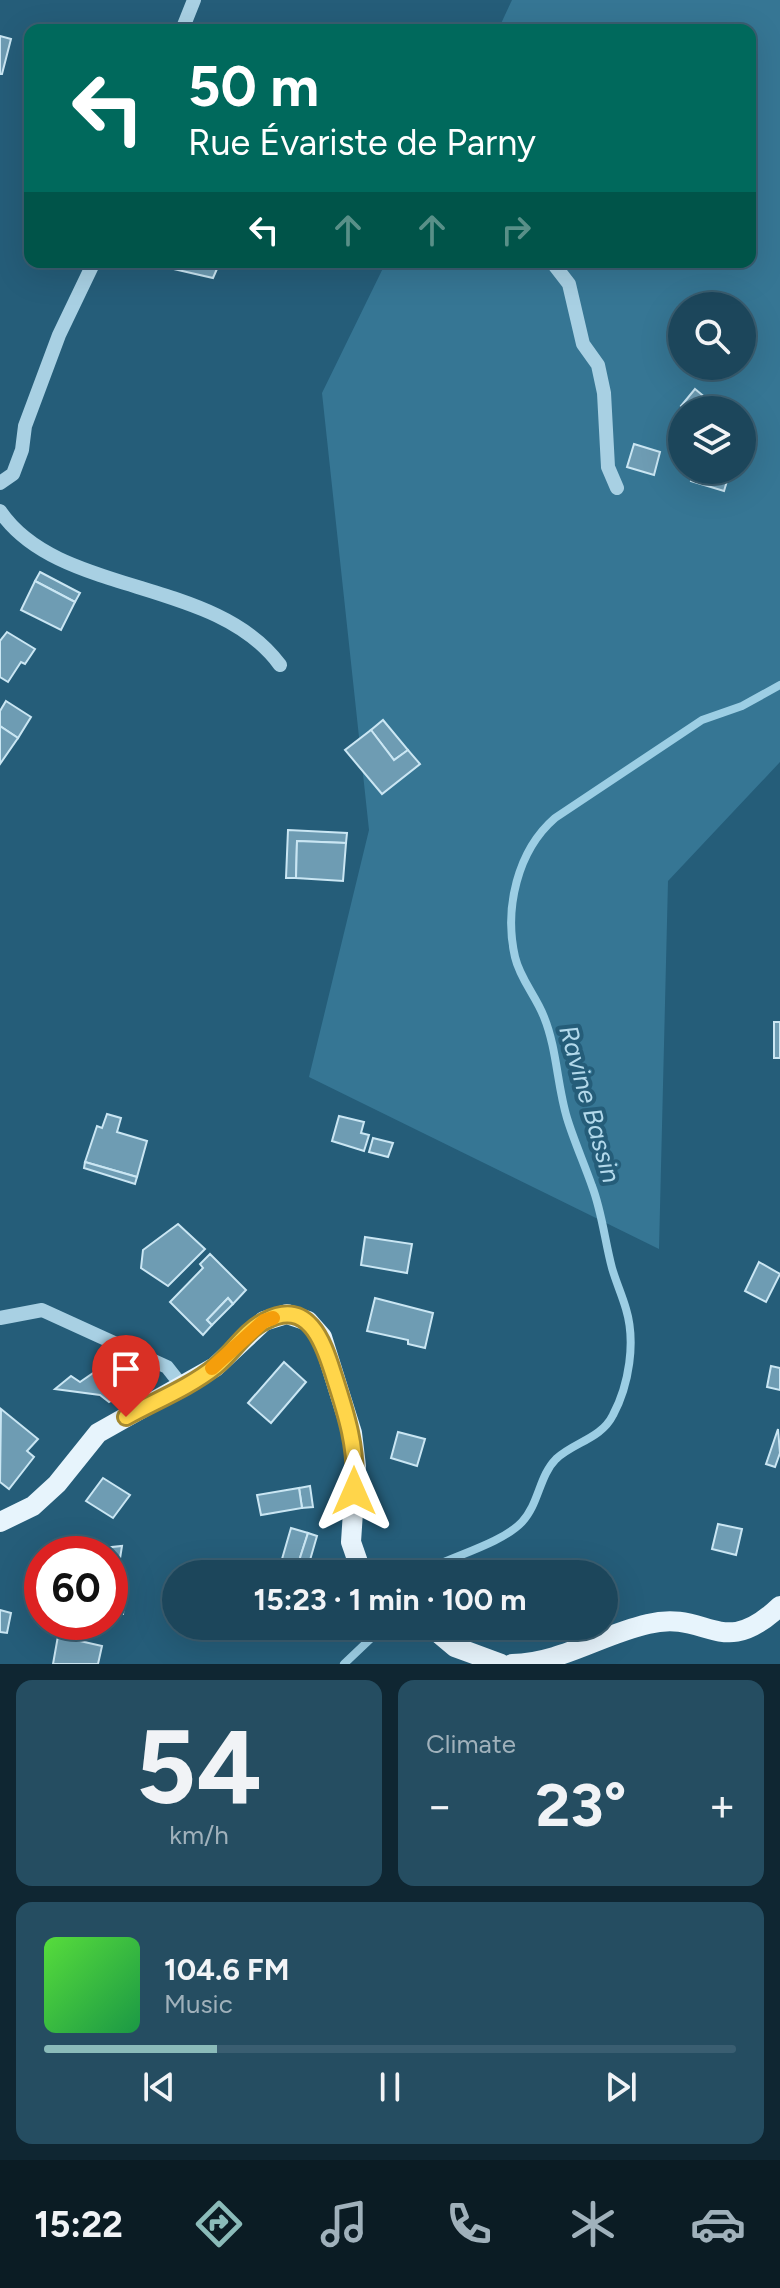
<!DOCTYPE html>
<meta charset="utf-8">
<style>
:root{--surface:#1c465b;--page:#254d61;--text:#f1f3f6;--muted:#a0b1bb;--line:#3a5e71;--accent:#8bbbb9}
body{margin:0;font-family:Figtree,sans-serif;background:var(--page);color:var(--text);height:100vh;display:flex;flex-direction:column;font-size:30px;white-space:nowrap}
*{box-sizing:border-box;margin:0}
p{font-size:26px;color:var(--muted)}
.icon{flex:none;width:44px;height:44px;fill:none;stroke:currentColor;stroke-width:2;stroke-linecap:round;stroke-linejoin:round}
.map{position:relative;height:1664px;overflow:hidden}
.details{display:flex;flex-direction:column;gap:16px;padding:16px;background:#0f2632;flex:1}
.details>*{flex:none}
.hud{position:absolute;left:24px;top:24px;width:732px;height:244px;border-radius:16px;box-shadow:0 8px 32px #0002,0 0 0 2px var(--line);background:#00695c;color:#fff;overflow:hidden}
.controls{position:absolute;left:668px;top:292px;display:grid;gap:16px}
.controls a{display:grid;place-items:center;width:88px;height:88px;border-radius:50%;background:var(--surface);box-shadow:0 8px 32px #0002,0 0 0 2px var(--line);font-size:40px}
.speed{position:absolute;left:24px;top:1536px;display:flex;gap:16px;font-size:40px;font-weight:700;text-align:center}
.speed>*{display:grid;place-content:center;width:104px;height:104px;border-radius:50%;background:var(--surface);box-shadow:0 8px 32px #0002,0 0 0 2px var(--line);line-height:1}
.speed .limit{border:12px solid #d22;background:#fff;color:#111}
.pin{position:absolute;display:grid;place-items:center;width:68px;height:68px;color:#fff;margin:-82px -34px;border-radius:50% 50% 50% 0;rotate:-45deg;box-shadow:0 0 8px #0007}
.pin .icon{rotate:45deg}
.me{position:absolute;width:88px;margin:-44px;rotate:0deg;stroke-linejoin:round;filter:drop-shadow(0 0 6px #0008)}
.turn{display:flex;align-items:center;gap:28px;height:168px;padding:0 32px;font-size:36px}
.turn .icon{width:104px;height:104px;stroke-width:2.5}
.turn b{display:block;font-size:56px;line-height:68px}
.lanes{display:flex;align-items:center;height:76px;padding:0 32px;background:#0003;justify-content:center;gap:40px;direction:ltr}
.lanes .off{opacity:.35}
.big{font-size:60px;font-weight:700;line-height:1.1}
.details .card{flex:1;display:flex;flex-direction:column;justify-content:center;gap:12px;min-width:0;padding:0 28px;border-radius:16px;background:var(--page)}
.details .dial{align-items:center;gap:0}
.dial b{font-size:104px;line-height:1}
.song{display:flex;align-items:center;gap:24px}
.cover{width:96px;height:96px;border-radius:12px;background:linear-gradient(135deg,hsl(110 70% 55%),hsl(140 70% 35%))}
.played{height:8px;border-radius:4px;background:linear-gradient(90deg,var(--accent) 25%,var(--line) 25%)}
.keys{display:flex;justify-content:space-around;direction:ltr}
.heat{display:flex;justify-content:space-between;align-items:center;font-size:44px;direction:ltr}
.details .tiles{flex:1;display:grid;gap:16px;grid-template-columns:1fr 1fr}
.card:last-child{grid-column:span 2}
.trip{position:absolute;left:162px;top:1560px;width:456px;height:80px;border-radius:40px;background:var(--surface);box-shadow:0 8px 32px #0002,0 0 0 2px var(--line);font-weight:700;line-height:80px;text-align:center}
.dock{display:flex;height:128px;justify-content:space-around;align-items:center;background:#0b1c24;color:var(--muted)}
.dock .icon{width:56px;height:56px}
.dock .on{color:var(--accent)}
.dock b{font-size:36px;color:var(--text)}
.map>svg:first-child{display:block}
.green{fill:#367694;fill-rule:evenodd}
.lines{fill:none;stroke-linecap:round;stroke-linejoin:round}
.stream{stroke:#9ccee4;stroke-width:8}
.building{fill:#6e9cb3;stroke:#cae6f3;stroke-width:2}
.minor{stroke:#a8d0e3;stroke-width:14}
.major{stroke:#e7f4fc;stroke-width:20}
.route-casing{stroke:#a68a30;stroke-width:20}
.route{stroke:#ffd54a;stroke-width:14}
.slow{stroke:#f59e0b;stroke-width:14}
.labels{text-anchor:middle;stroke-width:8;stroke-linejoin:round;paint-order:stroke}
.water-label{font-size:26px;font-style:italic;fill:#b3d9eb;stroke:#255d79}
</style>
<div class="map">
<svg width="780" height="1664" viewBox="0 0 780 1664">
<rect width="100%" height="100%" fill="#255d79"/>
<path class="green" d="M512,0h268v762l-112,119 -9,368 -350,-172 60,-247 -47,-437 64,-131h364v-232h-252zM682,306h60v60h-60zM682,410h60v60h-60z"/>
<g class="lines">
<g class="stream">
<path d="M419,1574c29,-17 81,-29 103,-52 17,-18 17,-46 34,-63 18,-17 45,-20 57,-44 16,-30 23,-73 13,-106 -4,-14 -10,-27 -14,-41 -7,-26 -10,-56 -20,-82 -8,-23 -18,-45 -25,-68 -10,-33 -10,-69 -23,-101 -8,-21 -24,-38 -29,-60 -11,-48 2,-106 40,-139l147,-98 40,-14 38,-21"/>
<path d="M344,1664l40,-38"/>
</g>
</g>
<g class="building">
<path d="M0,36l11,3 -9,35h-2z"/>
<path d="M156,262h64l-7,16 -57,-13z"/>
<path d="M695,389l23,19 -2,2h-31l-4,-4z"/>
<path d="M634,444l26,8 -6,23 -27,-8z"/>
<path d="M694,470l36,1 -6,20 -33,-10z"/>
<path d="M40,572l40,21 -5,9 -40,-21z"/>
<path d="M35,581l40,21 -14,28 -40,-20z"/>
<path d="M7,632l28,17 -10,15 -4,-2 -13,20 -8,-5v-36z"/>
<path d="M6,701l25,16 -13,21 -18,-12v-15z"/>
<path d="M383,720l25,30 -14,10 -23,-30z"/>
<path d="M0,726l18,12 -18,26z"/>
<path d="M371,730l23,30 14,-10 12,14 -38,30 -37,-44z"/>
<path d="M288,830l59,3 -1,10 -49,-2 -1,37h-10z"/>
<path d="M297,841l49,2 -3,38 -47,-3z"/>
<rect x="774" y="1022" width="6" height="36"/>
<path d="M107,1114l14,4 -4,14 30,9 -10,36 -52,-15 12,-36 5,2z"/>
<path d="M339,1116l25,6 -3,11 8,2 -5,16 -32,-10z"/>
<path d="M373,1138l20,5 -5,14 -19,-5z"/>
<path d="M85,1162l52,15 -2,7 -51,-16z"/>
<path d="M178,1224l27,25 -37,37 -27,-18 2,-18z"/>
<path d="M365,1237l47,7 -5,29 -46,-8z"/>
<path d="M210,1254l36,36 -13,14 -5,-6 -21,22 5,5 -9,10 -33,-33 33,-34 -3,-4z"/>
<path d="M759,1262l21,12 -14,28 -21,-11z"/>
<path d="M228,1298l5,6 -21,21 -5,-5z"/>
<path d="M375,1298l58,15 -8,35 -17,-4v-4l-41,-9z"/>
<path d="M284,1362l22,20 -35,41 -23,-20z"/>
<path d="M771,1366l9,2v22l-13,-3z"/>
<path d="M116,1367l19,18 -26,17 -9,-7 -45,-6 16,-13 9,6 16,-11 6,5z"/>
<path d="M1,1409l37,30 -11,12 7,6 -25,32 -9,-7z"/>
<path d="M778,1429l2,24 -5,14 -9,-3z"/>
<path d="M398,1432l27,7 -8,27 -26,-8z"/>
<path d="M103,1478l27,17 -17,23 -27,-17z"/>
<path d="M310,1486l3,21 -11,1 -3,-20z"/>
<path d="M299,1488l3,20 -41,7 -4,-20z"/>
<path d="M718,1524l24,5 -6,26 -24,-6z"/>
<path d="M291,1528l17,5 -10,31 -16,-5z"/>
<path d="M308,1533l9,3 -9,31 -10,-3z"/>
<path d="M122,1546l-6,37 10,2 -3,29h-13v-60h-17v-5z"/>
<path d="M235,1569l18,5h-54l1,-2z"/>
<path d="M0,1610l11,3 -4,20 -7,-1z"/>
<path d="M58,1636l44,10 -4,18h-45z"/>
</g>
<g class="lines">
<g class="minor">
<path d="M182,30l12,-30"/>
<path d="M552,262l17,22 14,60 15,21 6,28 4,74 9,21"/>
<path d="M0,483l13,-9 9,-24 3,-24 34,-91 35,-73"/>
<path d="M0,511c58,86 215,65 280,154"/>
<path d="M0,1318l42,-8 125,57 15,19"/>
</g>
<g class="major">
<path d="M0,1522l33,-16 24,-22 41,-51 117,-66 49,-46 23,-7 21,7 14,16 30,96 4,33 -5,76 8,23 11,9"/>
<path d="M430,1626l25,21 46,17"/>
<path d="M512,1664c49,-1 88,-29 136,-40 60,-15 73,38 132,-18"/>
</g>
</g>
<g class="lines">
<defs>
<path id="route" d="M126,1417c29,-16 64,-30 90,-51 16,-13 30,-36 49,-45 43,-23 58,20 68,52 13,40 25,76 21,118"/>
</defs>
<use href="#route" class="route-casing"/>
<use href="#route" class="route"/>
<path class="slow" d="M212,1368l52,-47 9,-3"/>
</g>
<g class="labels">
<g class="water-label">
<text transform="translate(590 1104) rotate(74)" y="9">Ravine Bassin</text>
</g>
</g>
</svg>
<div class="controls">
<a><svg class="icon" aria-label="search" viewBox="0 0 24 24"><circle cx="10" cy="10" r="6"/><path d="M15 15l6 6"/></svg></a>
<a><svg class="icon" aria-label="layers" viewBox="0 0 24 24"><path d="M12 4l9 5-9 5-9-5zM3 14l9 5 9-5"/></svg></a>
</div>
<div class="speed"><div class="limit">60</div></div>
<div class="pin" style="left:126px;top:1417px;background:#d93025"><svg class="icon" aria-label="arrive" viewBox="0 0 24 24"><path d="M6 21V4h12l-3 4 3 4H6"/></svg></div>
<svg class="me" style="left:354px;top:1491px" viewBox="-20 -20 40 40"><path d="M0-17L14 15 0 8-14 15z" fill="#ffd54a" stroke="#fff" stroke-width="4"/></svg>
<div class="trip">15:23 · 1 min · 100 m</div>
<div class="hud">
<div class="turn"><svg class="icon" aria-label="left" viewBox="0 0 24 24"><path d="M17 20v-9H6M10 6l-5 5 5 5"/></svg><div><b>50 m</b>Rue Évariste de Parny</div></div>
<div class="lanes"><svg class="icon" aria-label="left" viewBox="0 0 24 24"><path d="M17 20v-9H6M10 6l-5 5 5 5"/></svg><svg class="icon off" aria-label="ahead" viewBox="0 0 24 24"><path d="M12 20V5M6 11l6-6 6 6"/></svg><svg class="icon off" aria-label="ahead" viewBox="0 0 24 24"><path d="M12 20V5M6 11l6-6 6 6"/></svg><svg class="icon off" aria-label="right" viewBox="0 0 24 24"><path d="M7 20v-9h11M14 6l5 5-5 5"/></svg></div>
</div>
</div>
<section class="details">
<div class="tiles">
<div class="card dial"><b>54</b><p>km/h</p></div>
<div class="card"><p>Climate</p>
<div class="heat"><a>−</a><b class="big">23°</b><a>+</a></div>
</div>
<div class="card">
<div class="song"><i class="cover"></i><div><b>104.6 FM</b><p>Music</p></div></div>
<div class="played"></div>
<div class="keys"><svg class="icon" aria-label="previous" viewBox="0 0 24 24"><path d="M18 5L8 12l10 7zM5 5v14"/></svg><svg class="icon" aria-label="pause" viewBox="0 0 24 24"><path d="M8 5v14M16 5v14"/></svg><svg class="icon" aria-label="next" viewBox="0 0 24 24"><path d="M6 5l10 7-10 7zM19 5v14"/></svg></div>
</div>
</div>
</section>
<nav class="dock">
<b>15:22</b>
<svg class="icon on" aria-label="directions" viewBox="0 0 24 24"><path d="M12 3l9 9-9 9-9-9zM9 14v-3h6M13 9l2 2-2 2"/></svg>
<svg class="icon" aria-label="music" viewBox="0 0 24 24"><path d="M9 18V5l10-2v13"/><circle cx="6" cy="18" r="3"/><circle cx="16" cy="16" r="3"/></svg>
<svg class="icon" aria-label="phone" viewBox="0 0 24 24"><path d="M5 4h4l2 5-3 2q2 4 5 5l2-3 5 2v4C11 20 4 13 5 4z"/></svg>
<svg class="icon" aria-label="climate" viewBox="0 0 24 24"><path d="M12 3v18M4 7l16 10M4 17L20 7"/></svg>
<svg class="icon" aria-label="car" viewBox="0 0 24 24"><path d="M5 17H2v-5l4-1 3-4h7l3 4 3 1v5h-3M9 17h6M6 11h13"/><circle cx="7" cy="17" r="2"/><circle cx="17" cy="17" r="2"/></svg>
</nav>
